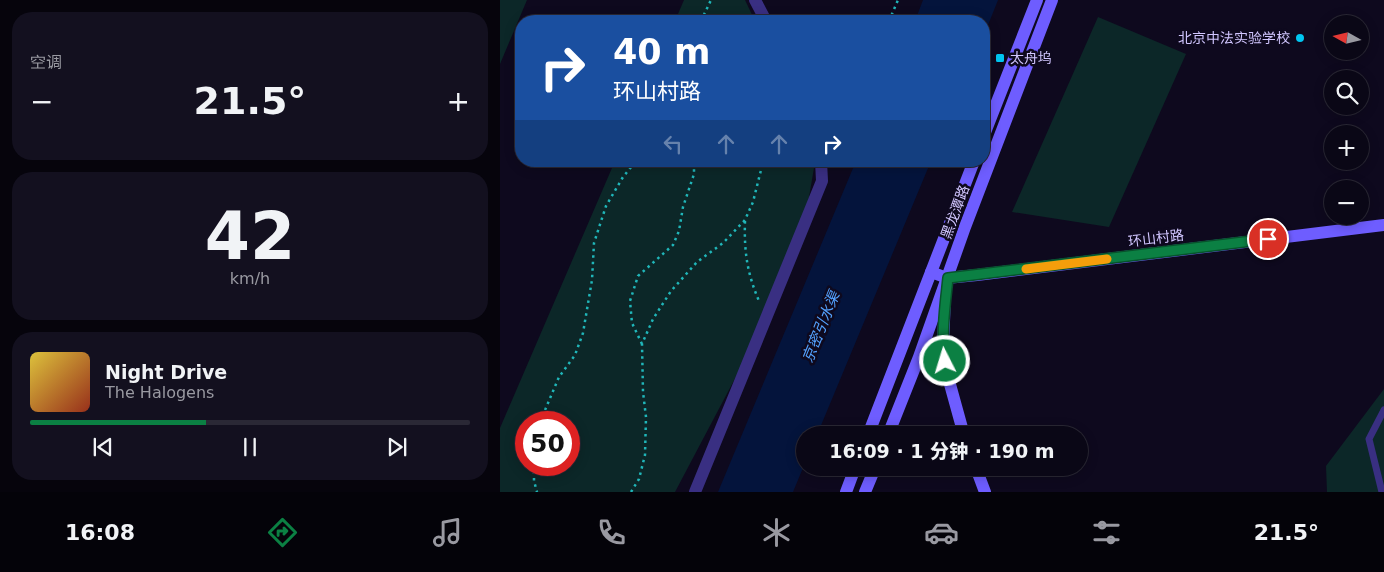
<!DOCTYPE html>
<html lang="zh">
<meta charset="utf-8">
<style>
:root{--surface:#0a0716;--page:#13101f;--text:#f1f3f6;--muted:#9999a1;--line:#2a2835;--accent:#0b8043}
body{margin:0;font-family:"DejaVu Sans","Noto Sans SC",sans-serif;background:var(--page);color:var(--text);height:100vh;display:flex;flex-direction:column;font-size:19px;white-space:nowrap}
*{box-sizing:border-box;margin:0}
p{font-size:16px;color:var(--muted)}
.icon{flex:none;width:28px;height:28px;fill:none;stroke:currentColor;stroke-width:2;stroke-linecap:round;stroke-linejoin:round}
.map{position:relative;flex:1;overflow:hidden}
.drawer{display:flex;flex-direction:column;gap:12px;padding:12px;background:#06040c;width:500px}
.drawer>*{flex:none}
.top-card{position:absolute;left:15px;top:15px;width:475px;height:152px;border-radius:20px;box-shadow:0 2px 12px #0003,0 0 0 1px var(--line);background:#1a4fa0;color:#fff;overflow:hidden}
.needle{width:32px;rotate:278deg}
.controls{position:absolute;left:824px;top:15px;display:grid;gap:10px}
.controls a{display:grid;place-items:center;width:45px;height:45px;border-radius:50%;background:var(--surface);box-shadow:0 2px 12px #0003,0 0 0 1px var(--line);font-size:25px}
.speed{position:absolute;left:15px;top:411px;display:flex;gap:10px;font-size:25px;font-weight:700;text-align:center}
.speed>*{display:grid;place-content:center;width:65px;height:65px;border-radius:50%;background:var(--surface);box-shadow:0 2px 12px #0003,0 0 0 1px var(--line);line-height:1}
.speed .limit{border:8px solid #d22;background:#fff;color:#111}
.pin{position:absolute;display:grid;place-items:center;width:42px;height:42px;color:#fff;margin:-21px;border:2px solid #fff;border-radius:50%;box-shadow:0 1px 5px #0007}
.me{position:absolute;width:55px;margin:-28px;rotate:355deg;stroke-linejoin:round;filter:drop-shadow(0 0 4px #0008)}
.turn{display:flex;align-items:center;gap:18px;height:105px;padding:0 15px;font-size:22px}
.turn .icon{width:65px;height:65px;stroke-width:2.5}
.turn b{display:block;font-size:35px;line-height:42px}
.lanes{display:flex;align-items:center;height:48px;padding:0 15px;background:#0003;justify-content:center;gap:25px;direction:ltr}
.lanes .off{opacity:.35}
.big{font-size:38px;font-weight:800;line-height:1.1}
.drawer .tile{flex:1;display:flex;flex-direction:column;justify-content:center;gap:8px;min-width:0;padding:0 18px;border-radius:20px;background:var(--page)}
.drawer .dial{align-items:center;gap:0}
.dial b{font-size:65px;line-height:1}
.song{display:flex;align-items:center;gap:15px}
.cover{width:60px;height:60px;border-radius:8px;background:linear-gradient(135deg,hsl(50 70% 55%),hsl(10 70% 35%))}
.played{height:5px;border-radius:2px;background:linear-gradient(90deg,var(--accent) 40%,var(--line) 40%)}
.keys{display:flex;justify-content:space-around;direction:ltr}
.heat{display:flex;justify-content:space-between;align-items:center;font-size:28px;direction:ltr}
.trip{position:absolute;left:296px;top:426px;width:292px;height:50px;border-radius:25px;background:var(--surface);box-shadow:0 2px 12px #0003,0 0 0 1px var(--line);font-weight:800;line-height:50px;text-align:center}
.dock{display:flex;height:80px;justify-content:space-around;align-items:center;background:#040309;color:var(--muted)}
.dock .icon{width:35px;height:35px}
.dock .active{color:var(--accent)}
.dock b{font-size:22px;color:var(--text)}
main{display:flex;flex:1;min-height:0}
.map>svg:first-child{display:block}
.green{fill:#0c2728;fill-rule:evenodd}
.water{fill:#04143c}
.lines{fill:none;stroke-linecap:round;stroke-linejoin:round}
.path{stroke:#20b6b9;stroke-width:2.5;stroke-dasharray:2.5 4;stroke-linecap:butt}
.lane{stroke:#392f82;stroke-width:7}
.street{stroke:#392f82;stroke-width:12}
.secondary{stroke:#6e5dff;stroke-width:12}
.route-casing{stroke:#07532c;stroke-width:12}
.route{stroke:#0b8043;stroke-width:9}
.slow{stroke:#f59e0b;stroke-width:9}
.poi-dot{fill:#00c6f1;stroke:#0e091e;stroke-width:2}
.labels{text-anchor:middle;stroke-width:5;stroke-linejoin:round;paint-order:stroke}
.poi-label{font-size:14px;fill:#d1c6ff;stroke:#0e091e;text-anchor:end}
.street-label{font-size:14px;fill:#d1c6ff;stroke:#0e091e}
.water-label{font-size:15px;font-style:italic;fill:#54a2ff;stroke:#0e091e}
</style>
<main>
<section class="drawer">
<div class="tile"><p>空调</p>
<div class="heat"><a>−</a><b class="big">21.5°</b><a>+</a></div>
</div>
<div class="tile dial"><b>42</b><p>km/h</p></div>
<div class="tile">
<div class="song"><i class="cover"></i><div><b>Night Drive</b><p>The Halogens</p></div></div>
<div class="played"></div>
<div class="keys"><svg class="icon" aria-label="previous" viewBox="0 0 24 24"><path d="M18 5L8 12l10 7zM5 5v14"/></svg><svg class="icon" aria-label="pause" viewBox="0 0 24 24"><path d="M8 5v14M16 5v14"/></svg><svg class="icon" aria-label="next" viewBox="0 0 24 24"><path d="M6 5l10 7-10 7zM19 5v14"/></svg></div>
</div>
</section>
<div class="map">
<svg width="884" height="492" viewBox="0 0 884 492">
<rect width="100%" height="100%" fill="#0e091e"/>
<g class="green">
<path d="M0,0h27l-27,64z"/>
<path d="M184,0h61l10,21h-80z"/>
<path d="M598,17l88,37 -77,173 -97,-15z"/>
<path d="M115,161h198l1,7 -10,58 -25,69 -104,197h-175v-64zM26,422h43v43h-43z"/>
<path d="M884,389v103h-57l-1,-26z"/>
</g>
<g class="water">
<path d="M423,0h75l-14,35v-14h-69z"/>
<path d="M356,161h75l-114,274h-12v28l-12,29h-75z"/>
</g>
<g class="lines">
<g class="path">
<path d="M201,21l10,-21"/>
<path d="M389,21l9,-21"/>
<path d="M245,221c-1,30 2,52 14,80"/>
<path d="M142,344l-10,-21 -2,-22 8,-25 35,-31 6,-14 4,-24 11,-33v-13"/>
<path d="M40,422l19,-45 16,-22 8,-22 9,-53 2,-37 12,-37 17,-29 13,-16"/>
<path d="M34,465v16l3,11"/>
<path d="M131,492l8,-13 6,-24 1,-38 -3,-25 -1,-48 11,-25 18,-28 26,-29 26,-19 22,-23 8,-18 8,-32 -2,-9"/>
</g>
<path class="lane" d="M882,492l-13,-53 15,-29"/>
<g class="street">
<path d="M255,0l11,21"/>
<path d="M195,492l127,-311 -1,-20"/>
</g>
<g class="secondary">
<path d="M484,135l53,-135"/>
<path d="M431,272l16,6 30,-3 407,-50"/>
<path d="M445,297l-2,49 5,31 16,58"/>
<path d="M368,435l106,-274"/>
<path d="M388,435l31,-78 46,-130 87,-227"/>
<path d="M476,468l9,24"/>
<path d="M346,492l9,-24"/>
<path d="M365,492l10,-24"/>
</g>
</g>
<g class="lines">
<defs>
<path id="route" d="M445,361c-4,-28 0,-55 3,-83l320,-39"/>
</defs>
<use href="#route" class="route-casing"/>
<use href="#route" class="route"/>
<path class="slow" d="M526,269l81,-10"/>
</g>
<g class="poi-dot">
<circle cx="800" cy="38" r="5"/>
<rect x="495" y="53" width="10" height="10" rx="2.5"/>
</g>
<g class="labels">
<g class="poi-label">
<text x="790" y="43">北京中法实验学校</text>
<text x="510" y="63" text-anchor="start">太舟坞</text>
</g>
<g class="street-label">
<text transform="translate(455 212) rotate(-70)" y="5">黑龙潭路</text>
<text transform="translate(656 238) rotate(-7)" y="5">环山村路</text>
</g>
<g class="water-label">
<text transform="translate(321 327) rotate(-68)" y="5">京密引水渠</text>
</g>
</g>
</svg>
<div class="controls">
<a><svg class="needle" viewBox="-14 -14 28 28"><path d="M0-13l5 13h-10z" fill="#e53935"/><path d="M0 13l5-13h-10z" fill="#9999a1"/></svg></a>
<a><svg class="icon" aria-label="search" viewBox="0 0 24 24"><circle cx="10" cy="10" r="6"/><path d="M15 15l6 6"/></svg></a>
<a>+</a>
<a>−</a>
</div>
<div class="speed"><div class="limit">50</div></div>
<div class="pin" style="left:768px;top:239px;background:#d93025"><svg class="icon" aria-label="arrive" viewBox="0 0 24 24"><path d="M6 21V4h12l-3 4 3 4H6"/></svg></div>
<svg class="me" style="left:445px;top:361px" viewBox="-20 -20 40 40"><circle r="17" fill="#0b8043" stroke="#fff" stroke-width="3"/><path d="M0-11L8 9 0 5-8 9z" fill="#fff"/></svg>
<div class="trip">16:09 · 1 分钟 · 190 m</div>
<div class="top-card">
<div class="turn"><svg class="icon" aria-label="right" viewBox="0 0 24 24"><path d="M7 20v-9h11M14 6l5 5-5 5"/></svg><div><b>40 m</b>环山村路</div></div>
<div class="lanes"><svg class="icon off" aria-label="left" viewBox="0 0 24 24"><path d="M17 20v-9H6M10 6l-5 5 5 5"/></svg><svg class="icon off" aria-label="ahead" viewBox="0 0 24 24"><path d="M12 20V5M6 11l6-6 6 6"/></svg><svg class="icon off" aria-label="ahead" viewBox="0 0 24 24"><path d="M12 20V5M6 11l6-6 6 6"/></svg><svg class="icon" aria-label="right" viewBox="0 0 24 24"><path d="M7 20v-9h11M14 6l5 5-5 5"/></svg></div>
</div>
</div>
</main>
<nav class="dock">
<b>16:08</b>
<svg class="icon active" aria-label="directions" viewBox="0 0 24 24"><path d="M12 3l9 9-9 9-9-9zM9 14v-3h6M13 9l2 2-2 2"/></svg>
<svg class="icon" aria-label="music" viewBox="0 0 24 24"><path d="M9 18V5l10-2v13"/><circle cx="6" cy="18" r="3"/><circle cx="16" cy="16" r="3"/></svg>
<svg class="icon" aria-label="phone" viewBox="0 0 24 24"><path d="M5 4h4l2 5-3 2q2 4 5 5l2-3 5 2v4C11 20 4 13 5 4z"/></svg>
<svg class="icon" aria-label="climate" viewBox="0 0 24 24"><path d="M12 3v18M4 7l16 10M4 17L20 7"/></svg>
<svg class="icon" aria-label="car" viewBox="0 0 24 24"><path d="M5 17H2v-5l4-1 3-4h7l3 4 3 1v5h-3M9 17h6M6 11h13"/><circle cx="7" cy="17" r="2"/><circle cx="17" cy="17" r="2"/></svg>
<svg class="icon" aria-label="filters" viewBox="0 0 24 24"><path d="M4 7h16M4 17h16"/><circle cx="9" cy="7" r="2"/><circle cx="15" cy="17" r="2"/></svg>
<b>21.5°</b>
</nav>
